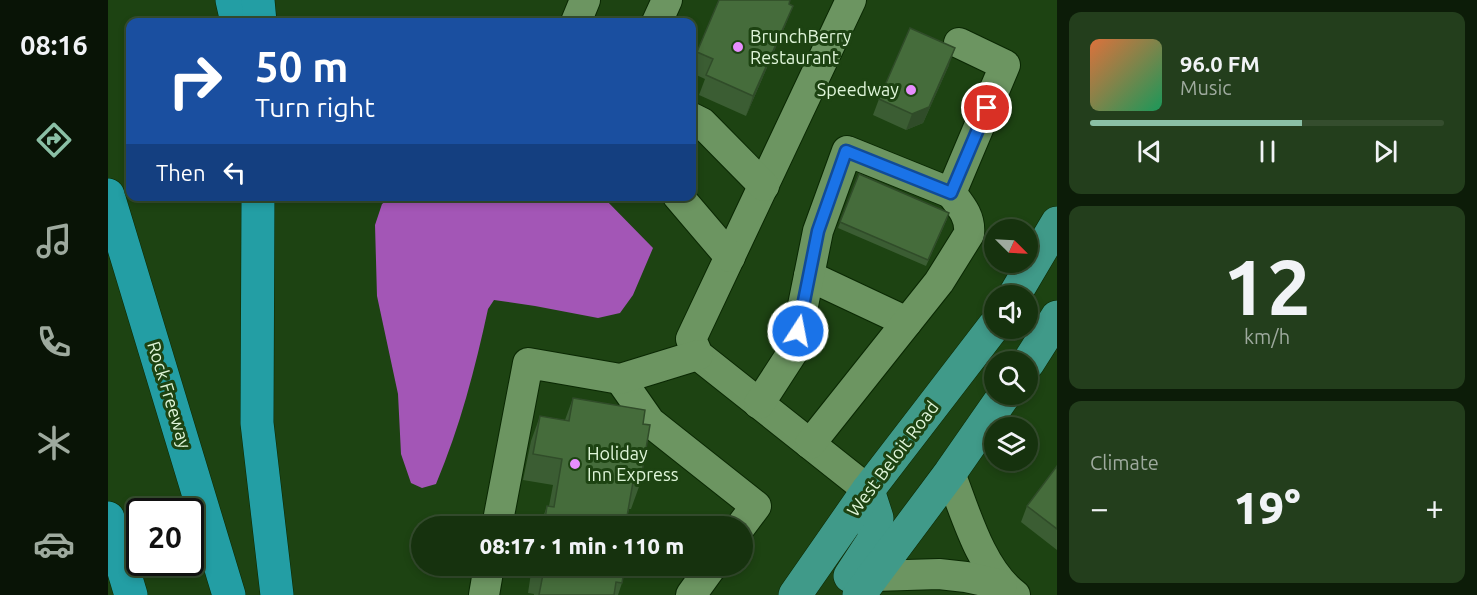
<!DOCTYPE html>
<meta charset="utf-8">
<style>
:root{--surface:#16320e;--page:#233e1c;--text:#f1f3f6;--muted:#9eaa9e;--line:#354d2e;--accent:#8abfa5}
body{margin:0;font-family:Ubuntu,sans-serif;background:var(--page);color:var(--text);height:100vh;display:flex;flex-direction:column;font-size:22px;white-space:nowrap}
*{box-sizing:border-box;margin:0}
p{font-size:20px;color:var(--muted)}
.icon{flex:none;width:33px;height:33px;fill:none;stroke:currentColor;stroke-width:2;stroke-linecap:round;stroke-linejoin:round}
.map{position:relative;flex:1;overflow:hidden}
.sheet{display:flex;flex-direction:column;gap:12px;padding:12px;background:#0c1c08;width:420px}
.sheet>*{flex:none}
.banner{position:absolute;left:18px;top:18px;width:570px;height:183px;border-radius:12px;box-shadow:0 3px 9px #0003,0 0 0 2px var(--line);background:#1a4fa0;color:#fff;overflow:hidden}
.needle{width:39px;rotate:114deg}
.controls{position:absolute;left:876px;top:219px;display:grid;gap:12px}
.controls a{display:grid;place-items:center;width:54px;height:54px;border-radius:50%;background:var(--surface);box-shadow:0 3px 9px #0003,0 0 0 2px var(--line);font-size:30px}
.speed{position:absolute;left:18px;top:498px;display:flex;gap:12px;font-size:30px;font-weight:700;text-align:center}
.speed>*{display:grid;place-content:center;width:78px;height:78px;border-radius:50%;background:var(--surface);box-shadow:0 3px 9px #0003,0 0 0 2px var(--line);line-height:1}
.speed .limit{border:3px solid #111;border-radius:9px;background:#fff;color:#111}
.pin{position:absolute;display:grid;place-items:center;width:51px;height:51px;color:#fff;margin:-26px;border:3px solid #fff;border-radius:50%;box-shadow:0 2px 6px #0007}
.me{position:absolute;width:66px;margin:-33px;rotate:11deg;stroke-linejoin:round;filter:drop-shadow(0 0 4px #0008)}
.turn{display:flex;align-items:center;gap:21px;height:126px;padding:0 30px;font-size:27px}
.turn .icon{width:78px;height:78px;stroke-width:2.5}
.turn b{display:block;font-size:42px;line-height:51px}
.then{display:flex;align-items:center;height:57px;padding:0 30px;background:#0003;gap:12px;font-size:22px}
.big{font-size:45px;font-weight:800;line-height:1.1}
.sheet .widget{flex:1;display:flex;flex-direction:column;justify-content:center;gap:9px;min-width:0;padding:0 21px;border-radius:12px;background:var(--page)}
.sheet .dial{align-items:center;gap:0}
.dial b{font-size:78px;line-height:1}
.song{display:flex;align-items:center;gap:18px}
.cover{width:72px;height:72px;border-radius:9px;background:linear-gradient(135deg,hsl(20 70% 55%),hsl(150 70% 35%))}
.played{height:6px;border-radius:3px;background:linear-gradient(90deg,var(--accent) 60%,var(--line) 60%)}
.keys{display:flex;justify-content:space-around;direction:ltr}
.heat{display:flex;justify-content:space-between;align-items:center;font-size:33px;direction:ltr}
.trip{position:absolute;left:303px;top:516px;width:342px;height:60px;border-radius:30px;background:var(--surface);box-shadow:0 3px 9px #0003,0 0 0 2px var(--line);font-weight:800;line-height:60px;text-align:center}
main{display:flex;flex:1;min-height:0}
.dock{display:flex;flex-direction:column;width:108px;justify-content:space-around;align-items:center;background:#091406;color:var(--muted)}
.dock .icon{width:42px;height:42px}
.dock .active{color:var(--accent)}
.dock b{font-size:27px;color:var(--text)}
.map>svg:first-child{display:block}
.water{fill:#a356b6}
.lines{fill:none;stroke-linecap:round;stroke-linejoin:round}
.minor-casing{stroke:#0a2803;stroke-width:32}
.major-casing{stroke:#0a2803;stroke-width:34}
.highway-casing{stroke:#0a2803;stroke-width:34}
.minor{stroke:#6c9561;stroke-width:30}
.major{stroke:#409a89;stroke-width:33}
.highway{stroke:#239ea4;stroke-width:33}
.wall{fill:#3b5d33}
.shaded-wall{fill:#304c29}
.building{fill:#456c3b;stroke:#304c29;stroke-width:1.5}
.route-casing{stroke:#114b97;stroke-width:15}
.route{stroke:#1a73e8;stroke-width:10}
.poi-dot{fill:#e88eff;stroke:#1d4312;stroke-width:2}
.labels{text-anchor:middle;stroke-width:6;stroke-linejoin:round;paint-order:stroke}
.poi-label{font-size:18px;fill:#dff5d9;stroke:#1d4312;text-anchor:start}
.street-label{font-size:18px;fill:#dff5d9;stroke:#1d4312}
</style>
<main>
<nav class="dock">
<b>08:16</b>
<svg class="icon active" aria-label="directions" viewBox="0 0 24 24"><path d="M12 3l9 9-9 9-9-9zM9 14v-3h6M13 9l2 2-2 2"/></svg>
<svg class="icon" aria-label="music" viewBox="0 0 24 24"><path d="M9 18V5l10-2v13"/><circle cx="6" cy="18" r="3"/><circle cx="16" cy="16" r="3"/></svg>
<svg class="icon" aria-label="phone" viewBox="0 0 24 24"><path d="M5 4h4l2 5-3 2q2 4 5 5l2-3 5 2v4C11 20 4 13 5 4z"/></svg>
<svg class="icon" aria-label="climate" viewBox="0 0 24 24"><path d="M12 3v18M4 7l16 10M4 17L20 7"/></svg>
<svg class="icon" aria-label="car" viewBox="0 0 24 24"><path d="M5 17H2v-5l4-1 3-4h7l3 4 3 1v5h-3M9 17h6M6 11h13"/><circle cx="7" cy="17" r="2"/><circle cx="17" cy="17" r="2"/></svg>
</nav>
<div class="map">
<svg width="949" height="595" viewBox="0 0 949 595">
<rect width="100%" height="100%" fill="#1d4312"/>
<path class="water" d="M283,197h212l50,51 -20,47 -13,18 -22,5 -63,-12 -41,-6 -6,9c-13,60 -28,118 -52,175l-14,4 -11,-5 -10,-29 -3,-60 -21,-98 -2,-71 7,-21z"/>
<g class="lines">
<defs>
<g id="minor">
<path d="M743,0l-160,339 7,16 170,135"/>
<path d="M468,22l9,-22"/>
<path d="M549,22l10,-22"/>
<path d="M584,118l10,5 62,63"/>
<path d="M570,196l52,61"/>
<path d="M701,276l98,46"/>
<path d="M512,379l30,43 106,84 -15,20"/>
<path d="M651,404l35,-54 24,-119 29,-80 104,42"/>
<path d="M702,444l129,-162 30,-48c2,-17 -8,-28 -18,-41l54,-128 -46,-22"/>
<path d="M842,473c15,39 31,97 65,122"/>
<path d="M389,526l31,-163 92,16 78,-24"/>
<path d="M766,576l65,-2 27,3 36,8"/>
<path d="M376,595l5,-29"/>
<path d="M583,595l21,-29"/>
</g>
<g id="major">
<path d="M906,296l43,-73"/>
<path d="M920,363l29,-46"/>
<path d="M742,576l23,-35 4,-23 -9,-28"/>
<path d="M687,595l73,-105 126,-164"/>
<path d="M751,595l91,-122 55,-79"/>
</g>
<g id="highway">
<path d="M124,0l5,22"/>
<path d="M150,0l2,22"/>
<path d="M0,195l121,400"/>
<path d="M150,196l-1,227 20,172"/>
<path d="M0,518l23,77"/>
</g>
</defs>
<use href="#minor" class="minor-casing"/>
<use href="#major" class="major-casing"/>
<use href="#highway" class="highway-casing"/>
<use href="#minor" class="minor"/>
<use href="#major" class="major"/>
<use href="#highway" class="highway"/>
</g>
<g class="wall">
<path d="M682,5l3,1 -8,20 -39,90 -47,-21 6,-16 -13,-6v-7l5,-14z"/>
<path d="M841,65l-26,58 -17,7 -33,-15 6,-16z"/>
<path d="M751,174l88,45 -21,47 -88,-38z"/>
<path d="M465,398l70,26 -3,60 -9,25h-2l-3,13 6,4h-92l7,-20h2l4,-21 -30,-5 8,-39 9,-25 25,4z"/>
<path d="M949,466v84l-36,-28 6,-16z"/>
<path d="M424,566h93l-3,17 -4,12h-84v-1l-6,-1z"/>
</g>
<g class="shaded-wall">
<path d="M685,6l-8,20 -39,90 7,-20z"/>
<path d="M847,48l-6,17 -26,58 -17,7 6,-16z"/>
</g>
<g class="building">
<path d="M611,0h71l-1,4 4,2 -40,90 -47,-21 7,-16 -16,-7z"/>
<path d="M802,28l45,20 -26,59 -17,7 -33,-15z"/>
<path d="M751,174l90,39 -21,47 -88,-38z"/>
<path d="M465,398l72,12 -2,14 7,1 -10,59 -7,-2 -7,40 7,1 -1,3h-88l3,-20 7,1 8,-48 -29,-5 7,-38 29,5z"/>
<path d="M949,466v63l-30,-23z"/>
<path d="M429,566h88l-3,17 -6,-1 -2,13h-75l5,-26 -7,-1z"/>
</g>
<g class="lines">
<defs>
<path id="route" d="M690,331l20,-100 28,-80 105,42 36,-85"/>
</defs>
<use href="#route" class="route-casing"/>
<use href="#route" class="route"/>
</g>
<g class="poi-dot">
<circle cx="630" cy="47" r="6"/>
<circle cx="803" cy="90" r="6"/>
<circle cx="467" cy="464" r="6"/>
</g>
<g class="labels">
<g class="poi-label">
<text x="642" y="43">BrunchBerry<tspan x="642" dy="21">Restaurant</tspan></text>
<text x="791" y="96" text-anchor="end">Speedway</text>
<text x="479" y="460">Holiday<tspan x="479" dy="21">Inn Express</tspan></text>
</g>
<g class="street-label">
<text transform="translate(61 395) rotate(73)" y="6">Rock Freeway</text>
<text transform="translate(785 459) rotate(-53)" y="6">West Beloit Road</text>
</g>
</g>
</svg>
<div class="controls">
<a><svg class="needle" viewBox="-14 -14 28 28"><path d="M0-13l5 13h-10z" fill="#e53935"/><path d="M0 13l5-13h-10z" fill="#9eaa9e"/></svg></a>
<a><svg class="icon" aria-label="sound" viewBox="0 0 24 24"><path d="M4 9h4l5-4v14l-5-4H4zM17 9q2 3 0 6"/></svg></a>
<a><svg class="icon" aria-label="search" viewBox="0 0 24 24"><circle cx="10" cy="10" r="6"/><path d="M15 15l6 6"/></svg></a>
<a><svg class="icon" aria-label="layers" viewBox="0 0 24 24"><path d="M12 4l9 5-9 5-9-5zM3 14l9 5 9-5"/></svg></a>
</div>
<div class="speed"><div class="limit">20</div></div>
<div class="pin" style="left:879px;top:108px;background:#d93025"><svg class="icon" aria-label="arrive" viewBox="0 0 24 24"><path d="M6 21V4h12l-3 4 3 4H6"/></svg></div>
<svg class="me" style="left:690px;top:331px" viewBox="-20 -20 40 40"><circle r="17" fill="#1a73e8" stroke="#fff" stroke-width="3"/><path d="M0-11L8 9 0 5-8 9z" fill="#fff"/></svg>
<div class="trip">08:17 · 1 min · 110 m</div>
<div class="banner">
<div class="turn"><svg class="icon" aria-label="right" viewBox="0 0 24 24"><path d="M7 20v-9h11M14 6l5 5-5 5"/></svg><div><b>50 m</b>Turn right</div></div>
<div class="then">Then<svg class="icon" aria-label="left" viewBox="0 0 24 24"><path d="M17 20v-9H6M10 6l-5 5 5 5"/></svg></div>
</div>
</div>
<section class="sheet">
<div class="widget">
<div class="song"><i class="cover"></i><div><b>96.0 FM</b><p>Music</p></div></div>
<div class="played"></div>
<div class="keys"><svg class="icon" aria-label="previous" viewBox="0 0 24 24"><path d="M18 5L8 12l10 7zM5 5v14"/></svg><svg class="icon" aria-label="pause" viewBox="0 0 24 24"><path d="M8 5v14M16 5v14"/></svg><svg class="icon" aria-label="next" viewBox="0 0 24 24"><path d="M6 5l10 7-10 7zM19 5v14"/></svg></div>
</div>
<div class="widget dial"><b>12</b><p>km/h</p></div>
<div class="widget"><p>Climate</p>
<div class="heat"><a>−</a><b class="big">19°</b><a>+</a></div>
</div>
</section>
</main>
